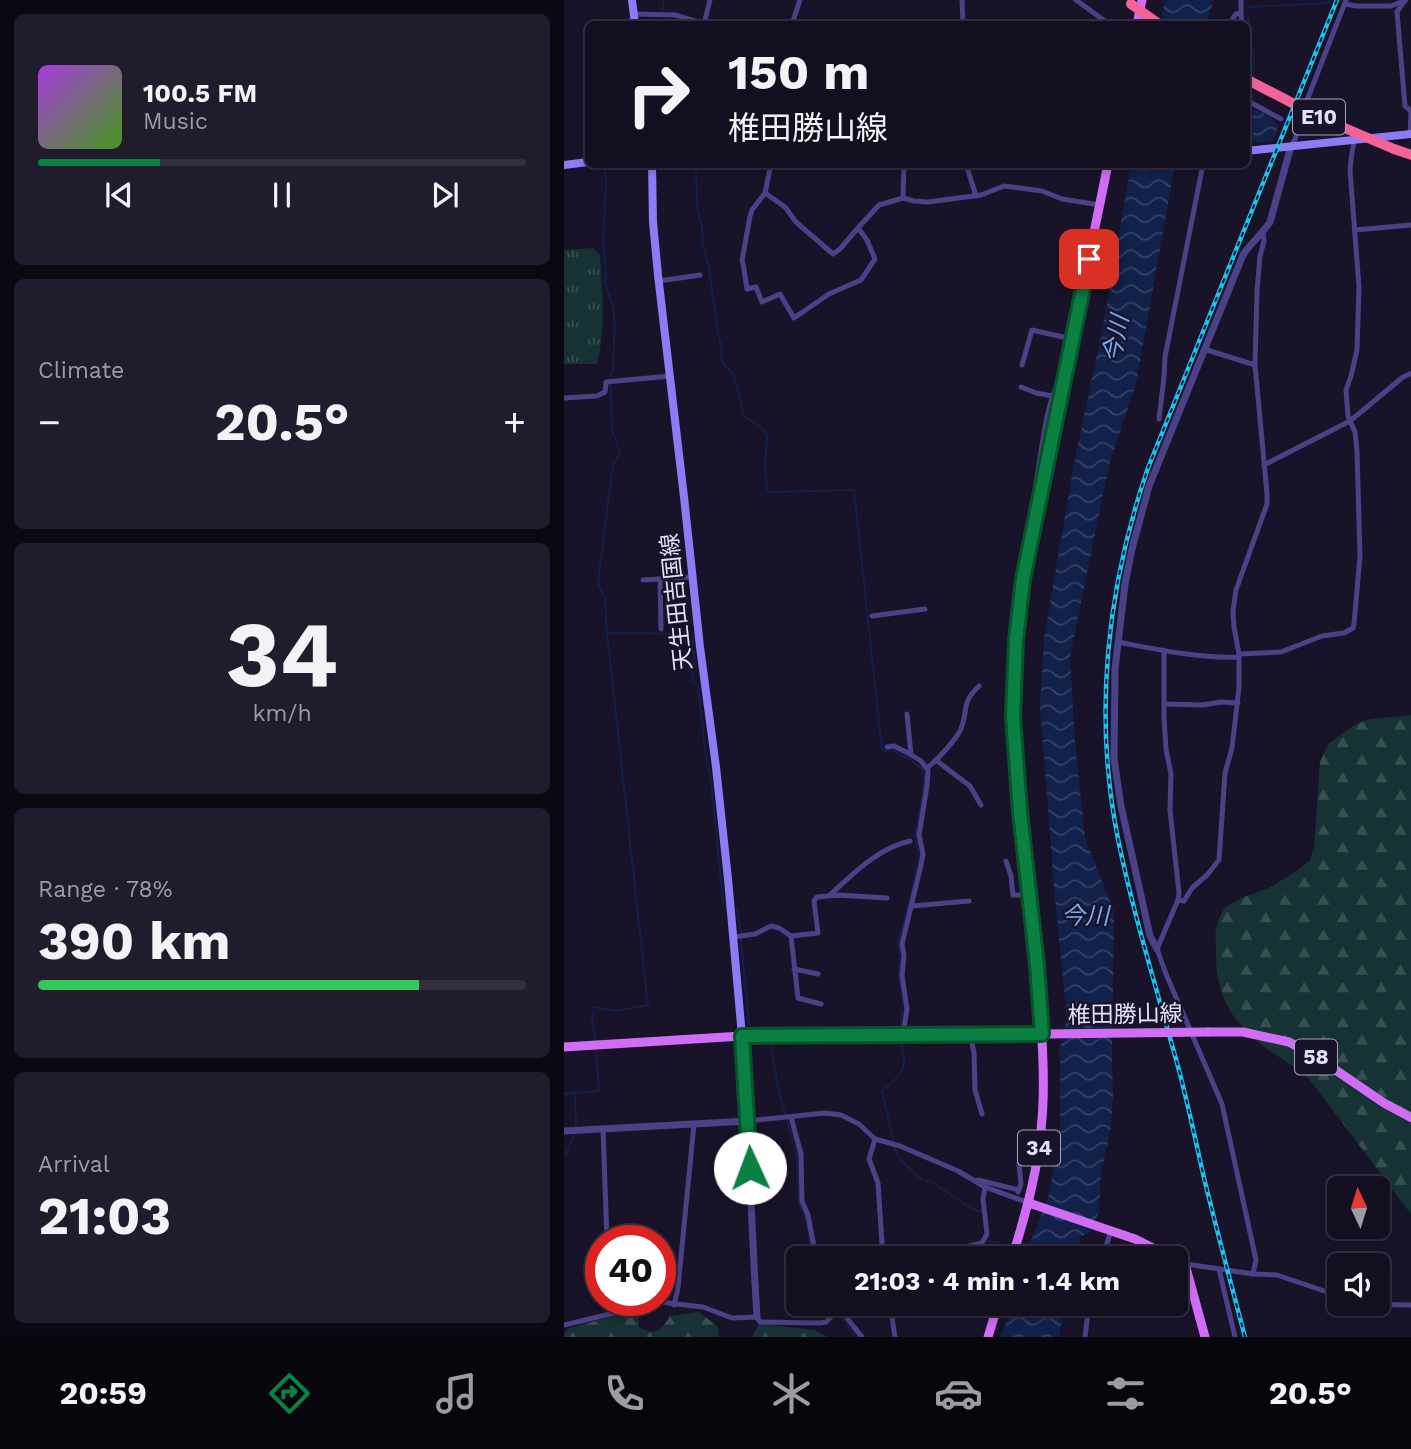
<!DOCTYPE html>
<meta charset="utf-8">
<style>
:root{--surface:#130e20;--page:#201c2d;--text:#f1f3f6;--muted:#9d9ca5;--line:#322e3e;--accent:#0b8043}
body{margin:0;font-family:"Work Sans","Noto Sans JP",sans-serif;background:var(--page);color:var(--text);height:100vh;display:flex;flex-direction:column;font-size:26px;white-space:nowrap}
*{box-sizing:border-box;margin:0}
p{font-size:23px;color:var(--muted)}
.icon{flex:none;width:38px;height:38px;fill:none;stroke:currentColor;stroke-width:2;stroke-linecap:round;stroke-linejoin:round}
.map{position:relative;flex:1;overflow:hidden}
.details{display:flex;flex-direction:column;gap:14px;padding:14px;background:#0a0812;width:564px}
.details>*{flex:none}
.top-card{position:absolute;left:21px;top:21px;width:665px;height:147px;border-radius:10px;box-shadow:0 4px 10px #0003,0 0 0 2px var(--line);background:#130e20;color:var(--text);overflow:hidden}
.needle{width:46px;rotate:356deg}
.fabs{position:absolute;left:763px;top:1176px;display:grid;gap:14px}
.fabs a{display:grid;place-items:center;width:63px;height:63px;border-radius:10px;background:var(--surface);box-shadow:0 4px 10px #0003,0 0 0 2px var(--line);font-size:35px}
.speed{position:absolute;left:21px;top:1225px;display:flex;gap:14px;font-size:35px;font-weight:700;text-align:center}
.speed>*{display:grid;place-content:center;width:91px;height:91px;border-radius:50%;background:var(--surface);box-shadow:0 4px 10px #0003,0 0 0 2px var(--line);line-height:1}
.speed .limit{border:10px solid #d22;background:#fff;color:#111}
.pin{position:absolute;display:grid;place-items:center;width:60px;height:60px;color:#fff;margin:-30px;border-radius:14px;box-shadow:0 4px 10px #0006}
.me{position:absolute;width:77px;margin:-38px;rotate:358deg;stroke-linejoin:round;filter:drop-shadow(0 0 5px #0008)}
.turn{display:flex;align-items:center;gap:24px;height:147px;padding:0 28px;font-size:32px}
.turn .icon{width:91px;height:91px;stroke-width:2.5}
.turn b{display:block;font-size:49px;line-height:60px}
.big{font-size:52px;font-weight:700;line-height:1.1}
.details .tile{flex:1;display:flex;flex-direction:column;justify-content:center;gap:10px;min-width:0;padding:0 24px;border-radius:10px;background:var(--page)}
.details .dial{align-items:center;gap:0}
.dial b{font-size:91px;line-height:1}
.song{display:flex;align-items:center;gap:21px}
.cover{width:84px;height:84px;border-radius:10px;background:linear-gradient(135deg,hsl(280 70% 55%),hsl(100 70% 35%))}
.played{height:7px;border-radius:4px;background:linear-gradient(90deg,var(--accent) 25%,var(--line) 25%)}
.keys{display:flex;justify-content:space-around;direction:ltr}
.heat{display:flex;justify-content:space-between;align-items:center;font-size:38px;direction:ltr}
.charge{height:10px;border-radius:5px;background:linear-gradient(90deg,#34c759 78%,var(--line) 0)}
.trip{position:absolute;left:222px;top:1246px;width:402px;height:70px;border-radius:10px;background:var(--surface);box-shadow:0 4px 10px #0003,0 0 0 2px var(--line);font-weight:700;line-height:70px;text-align:center}
.dock{display:flex;height:112px;justify-content:space-around;align-items:center;background:#08060d;color:var(--muted)}
.dock .icon{width:49px;height:49px}
.dock .current{color:var(--accent)}
.dock b{font-size:32px;color:var(--text)}
main{display:flex;flex:1;min-height:0}
.map>svg:first-child{display:block}
.forest{fill:url(#forest-firs)}
.park{fill:url(#park-tufts)}
.water{fill:url(#water-waves)}
.lines{fill:none;stroke-linecap:round;stroke-linejoin:round}
.stream{stroke:#11214a;stroke-width:2}
.minor{stroke:#4b4186;stroke-width:5}
.tertiary{stroke:#4b4186;stroke-width:7}
.secondary{stroke:#8b7cf6;stroke-width:8}
.primary{stroke:#d06df5;stroke-width:9}
.motorway{stroke:#f5629a;stroke-width:10}
.rail-casing{stroke:#18c5f0;stroke-width:4.5}
.rail{stroke:#19132a;stroke-width:2;stroke-dasharray:5;stroke-linecap:butt}
.primary-bridge{stroke:#d06df5;stroke-width:9}
.motorway-bridge{stroke:#f5629a;stroke-width:10}
.route-casing{stroke:#07532c;stroke-width:18}
.route{stroke:#0b8043;stroke-width:12}
.labels{text-anchor:middle;stroke-width:5;stroke-linejoin:round;paint-order:stroke}
.shield{fill:#19132a;stroke:#a8a2be;stroke-width:2}
.shield-label{font-size:21px;font-weight:bold;fill:#e5dffd}
.street-label{font-size:23px;fill:#e5dffd;stroke:#19132a}
.water-label{font-size:24px;font-style:italic;fill:#74adf6;stroke:#19132a}
</style>
<main>
<section class="details">
<div class="tile">
<div class="song"><i class="cover"></i><div><b>100.5 FM</b><p>Music</p></div></div>
<div class="played"></div>
<div class="keys"><svg class="icon" aria-label="previous" viewBox="0 0 24 24"><path d="M18 5L8 12l10 7zM5 5v14"/></svg><svg class="icon" aria-label="pause" viewBox="0 0 24 24"><path d="M8 5v14M16 5v14"/></svg><svg class="icon" aria-label="next" viewBox="0 0 24 24"><path d="M6 5l10 7-10 7zM19 5v14"/></svg></div>
</div>
<div class="tile"><p>Climate</p>
<div class="heat"><a>−</a><b class="big">20.5°</b><a>+</a></div>
</div>
<div class="tile dial"><b>34</b><p>km/h</p></div>
<div class="tile"><p>Range · 78%</p><b class="big">390 km</b><div class="charge"></div></div>
<div class="tile"><p>Arrival</p><b class="big">21:03</b></div>
</section>
<div class="map">
<svg width="848" height="1337" viewBox="0 0 848 1337">
<defs>
<pattern id="forest-firs" width="22" height="20" patternUnits="userSpaceOnUse" patternTransform="scale(1.75)"><rect width="22" height="20" fill="#163234"/><path d="M5 1l3.5 6h-7zM16 11l3.5 6h-7z" fill="#384f52"/></pattern>
<pattern id="park-tufts" width="24" height="20" patternUnits="userSpaceOnUse" patternTransform="scale(1.75)"><rect width="24" height="20" fill="#163234"/><path d="M3 7l-1-3M5 7V3M7 7l1-3M15 17l-1-3M17 17v-4M19 17l1-3" fill="none" stroke="#384f52"/></pattern>
<pattern id="water-waves" width="16" height="10" patternUnits="userSpaceOnUse" patternTransform="scale(1.75)"><rect width="16" height="10" fill="#11214a"/><path d="M0 5q4-4 8 0t8 0" fill="none" stroke="#344165"/></pattern>
</defs>
<rect width="100%" height="100%" fill="#19132a"/>
<g class="forest">
<path d="M847,715v499l-101,-134c-13,-13 -29,-21 -44,-32 -36,-27 -51,-54 -50,-98 0,-7 -1,-15 0,-22 2,-7 5,-14 8,-20l17,-10 28,-10 26,-16 15,-12 4,-14 6,-84 8,-18 28,-20 14,-5z"/>
<path d="M73,1310l2,17c15,10 23,3 31,-11l29,-4 19,15 1,10h-155v-4l5,-5z"/>
<path d="M195,1324l56,6 13,7h-76z"/>
</g>
<path class="park" d="M29,248l7,7c2,36 6,73 -3,109h-33v-114z"/>
<g class="water">
<path d="M601,0h49l-8,24h-46z"/>
<path d="M689,108l18,9 3,5 5,3 -6,16 -22,2z"/>
<path d="M567,165h44l-39,219 -27,81 -39,192 5,85 10,96 29,73 -2,145 1,43 -3,35 -9,39 -2,39 -9,20 -10,5 -1,21h-53l3,-12 20,-51 11,-66v-71l-2,-1 9,-38 -12,-121 -15,-192 4,-67 31,-181 28,-131z"/>
<path d="M451,1304h49l-5,33h-59z"/>
</g>
<g class="lines">
<g class="stream">
<path d="M685,7l80,-4 1,-3"/>
<path d="M98,12l2,-12"/>
<path d="M684,16l6,44 -1,17"/>
<path d="M54,24l11,-6"/>
<path d="M688,99v-13"/>
<path d="M686,140l2,-5 -1,-27"/>
<path d="M132,164l1,43 5,19 1,20 6,21 9,66 3,13 1,17 12,12 10,41c8,7 19,9 23,20l-2,35 3,21 86,-2 28,260 12,1 17,9 11,9 2,6v11l-9,50 4,22 -10,45 -11,40 2,10 -1,21 4,31 -3,25"/>
<path d="M43,633l85,1 3,33 -3,2 2,15 4,1 9,81 3,6 13,129 3,2"/>
<path d="M170,907l3,1 4,26"/>
<path d="M177,939l8,85 3,5 15,-1 1,4"/>
<path d="M206,1041l9,51 6,22"/>
<path d="M32,1042l-4,-18 2,-17 22,4 32,-6 -41,-372 -2,-33 -7,-18 15,-118 7,-11 -8,-23 -2,-54 3,-8 2,-44 -2,-19 -8,-22 1,-10 -3,-33 3,-57 -1,-17"/>
<path d="M11,1093l24,-2 -3,-44"/>
<path d="M0,1094l11,-1 1,35"/>
<path d="M223,1120l10,36 2,47 6,13 6,31"/>
<path d="M329,1140l-11,-49c8,-6 21,-17 22,-28 1,-7 -3,-17 -4,-24"/>
<path d="M330,1147l6,13 21,19"/>
<path d="M0,1154l4,-3 6,-17"/>
<path d="M362,1181l3,-1 42,28 10,4"/>
<path d="M424,1241l3,1h8v16"/>
<path d="M267,1304l4,5"/>
<path d="M424,1304l1,18"/>
<path d="M274,1313l19,24"/>
</g>
<g class="minor">
<path d="M398,0l1,24"/>
<path d="M512,0l33,24"/>
<path d="M841,0l-8,12 8,94 6,5 -1,23"/>
<path d="M781,4l11,2h35l15,-6"/>
<path d="M677,13l1,11"/>
<path d="M70,14l41,1 30,9"/>
<path d="M140,24l6,-24"/>
<path d="M228,24l8,-24"/>
<path d="M668,24l1,-6 3,-4 5,-1v-13"/>
<path d="M682,65l2,17 -2,23"/>
<path d="M682,100l35,19"/>
<path d="M727,146l4,-7 7,-26 44,-113"/>
<path d="M207,164l-6,29 -13,17 -2,6 -8,45 1,2 4,26 9,-2 6,15 18,-8 14,24 35,-24 32,-14 14,-21 -8,-19 -9,-12 21,-23 24,-7 1,-34"/>
<path d="M402,164l10,32"/>
<path d="M201,193l20,14 11,15 37,32 7,-5 18,-21"/>
<path d="M339,198l11,3 14,1 53,-7 23,-9 38,5 20,8 38,6"/>
<path d="M791,230l57,-5"/>
<path d="M95,281l41,-6"/>
<path d="M640,349l51,16"/>
<path d="M458,365l10,-35 40,9"/>
<path d="M457,387l15,6 17,3"/>
<path d="M0,398l33,-2 8,-4 1,-10 64,-6"/>
<path d="M595,419l5,-42 1,-20 38,-193"/>
<path d="M700,465l86,-44 53,-44 9,-4"/>
<path d="M478,484l-6,-1c6,-32 9,-78 25,-106l3,1"/>
<path d="M96,579l1,50"/>
<path d="M79,580l49,-3"/>
<path d="M308,616l53,-7"/>
<path d="M554,642c37,7 83,17 121,15"/>
<path d="M600,651v67l2,31 5,25 -1,36 9,83 -1,7 -21,49 9,25 56,130 34,156 -3,14"/>
<path d="M675,654l42,-2 41,-16 22,-3 9,-5 1,-4 6,-68 -3,-105 -2,-19 -7,-16 -2,-26 5,-14 6,-26 2,-63 -9,-117 2,-18 3,-14"/>
<path d="M600,704l38,1 19,-3 17,1"/>
<path d="M343,714l4,41"/>
<path d="M323,747l7,-1 16,8 11,7 7,9 -1,16 -8,49 4,19 -2,11 -19,79 2,12 -2,19 5,34 -4,25"/>
<path d="M373,761l33,25 11,19"/>
<path d="M363,768c9,-7 27,-26 33,-37 9,-20 0,-27 19,-45"/>
<path d="M442,861l5,15 2,19h16"/>
<path d="M266,895c23,-21 48,-47 80,-54"/>
<path d="M614,900l6,1 8,-13 15,-13 12,-15 6,-87 7,-25 7,-61v-33l-5,-27 -1,-16 3,-21 31,-86v-10l-12,-129 2,-74 3,-35 4,-15 -1,-8"/>
<path d="M348,906l57,-5"/>
<path d="M227,936l7,62 23,6"/>
<path d="M170,937l21,-3 16,-8 8,2 12,8 27,-3 -4,-32 3,-4 21,-2 49,3"/>
<path d="M230,969l24,5"/>
<path d="M406,1034l4,19 1,37 7,24"/>
<path d="M227,1117l10,37 1,47 6,14 8,43"/>
<path d="M184,1121l77,-8 16,2 18,9 16,15 25,7 58,25 27,16 44,16"/>
<path d="M39,1129l4,112"/>
<path d="M311,1139l-6,20 9,24 5,75"/>
<path d="M414,1180l41,10"/>
<path d="M454,1192l3,-8 -2,-21"/>
<path d="M325,1258l53,-5 40,-10 5,-9 -4,-35 2,-12"/>
<path d="M538,1258l9,-27"/>
<path d="M622,1264l67,10 24,1 62,21"/>
<path d="M655,1269l16,68"/>
<path d="M46,1300l1,13"/>
<path d="M272,1304l26,33"/>
<path d="M326,1304l5,33"/>
<path d="M799,1304l49,1"/>
<path d="M110,1305l4,-17 16,-164"/>
<path d="M0,1325l96,-23 43,5 29,11 25,-1 3,5 60,1 6,-1 11,-11 15,-7"/>
<path d="M521,1337l4,-33"/>
</g>
<g class="tertiary">
<path d="M593,949l-7,-13 -29,-130 -7,-47 1,-90 10,-85 7,-35 17,-63 94,-231c8,-12 19,-21 27,-33l21,-76"/>
<path d="M178,1036c7,94 9,187 15,281"/>
<path d="M0,1131l184,-10"/>
</g>
<g class="secondary">
<path d="M68,0l3,24"/>
<path d="M682,151l166,-17"/>
<path d="M88,164l1,58 5,53 26,222 16,150 16,120 12,112 14,157"/>
<path d="M0,165l24,-3"/>
</g>
<g class="primary">
<path d="M573,24l5,-24"/>
<path d="M644,1032h35l46,10 29,16 66,45 28,15"/>
<path d="M0,1047l178,-11 303,-2"/>
<path d="M465,1203l106,36 38,19"/>
<path d="M448,1258c14,-45 27,-91 30,-139 3,-36 1,-71 -2,-107 -5,-77 -16,-154 -22,-232 -2,-21 -5,-42 -5,-63 -1,-46 5,-92 10,-138l85,-415"/>
<path d="M612,1260l9,4 20,73"/>
<path d="M424,1337l10,-33"/>
</g>
<path class="motorway" d="M830,149l18,6"/>
<defs>
<path id="rail" d="M681,1337c-14,-53 -28,-106 -41,-159 -8,-35 -15,-69 -24,-104 -21,-78 -46,-156 -62,-235 -25,-125 -11,-252 30,-371l189,-468"/>
</defs>
<use href="#rail" class="rail-casing"/>
<use href="#rail" class="rail"/>
<path class="primary-bridge" d="M483,1034l161,-2"/>
<g class="motorway-bridge">
<path d="M567,4l28,20"/>
<path d="M682,79l75,39 73,31"/>
</g>
</g>
<g class="lines">
<defs>
<path id="route" d="M186,1168l-8,-132 300,-2 -5,-69 -17,-153 -7,-95 3,-77 7,-61 66,-320"/>
</defs>
<use href="#route" class="route-casing"/>
<use href="#route" class="route"/>
</g>
<g class="labels">
<g class="shield">
<rect x="729" y="99.5" width="52" height="35" rx="5"/>
<rect x="731" y="1039.5" width="42" height="35" rx="5"/>
<rect x="454" y="1130.5" width="42" height="35" rx="5"/>
</g>
<g class="shield-label">
<text x="755" y="124">E10</text>
<text x="752" y="1064">58</text>
<text x="475" y="1155">34</text>
</g>
<g class="street-label">
<text transform="translate(112 602) rotate(-96)" y="8">天生田吉国線</text>
<text transform="translate(561 1014) rotate(-1)" y="8">椎田勝山線</text>
</g>
<g class="water-label">
<text transform="translate(552 339) rotate(-79)" y="8">今川</text>
<text x="521" y="924">今川</text>
</g>
</g>
</svg>
<div class="fabs">
<a><svg class="needle" viewBox="-14 -14 28 28"><path d="M0-13l5 13h-10z" fill="#e53935"/><path d="M0 13l5-13h-10z" fill="#9d9ca5"/></svg></a>
<a><svg class="icon" aria-label="sound" viewBox="0 0 24 24"><path d="M4 9h4l5-4v14l-5-4H4zM17 9q2 3 0 6"/></svg></a>
</div>
<div class="speed"><div class="limit">40</div></div>
<div class="pin" style="left:525px;top:259px;background:#d93025"><svg class="icon" aria-label="arrive" viewBox="0 0 24 24"><path d="M6 21V4h12l-3 4 3 4H6"/></svg></div>
<svg class="me" style="left:186px;top:1168px" viewBox="-20 -20 40 40"><circle r="19" fill="#fff"/><path d="M0-13L10 11 0 6-10 11z" fill="#0b8043"/></svg>
<div class="trip">21:03 · 4 min · 1.4 km</div>
<div class="top-card">
<div class="turn"><svg class="icon" aria-label="right" viewBox="0 0 24 24"><path d="M7 20v-9h11M14 6l5 5-5 5"/></svg><div><b>150 m</b>椎田勝山線</div></div>
</div>
</div>
</main>
<nav class="dock">
<b>20:59</b>
<svg class="icon current" aria-label="directions" viewBox="0 0 24 24"><path d="M12 3l9 9-9 9-9-9zM9 14v-3h6M13 9l2 2-2 2"/></svg>
<svg class="icon" aria-label="music" viewBox="0 0 24 24"><path d="M9 18V5l10-2v13"/><circle cx="6" cy="18" r="3"/><circle cx="16" cy="16" r="3"/></svg>
<svg class="icon" aria-label="phone" viewBox="0 0 24 24"><path d="M5 4h4l2 5-3 2q2 4 5 5l2-3 5 2v4C11 20 4 13 5 4z"/></svg>
<svg class="icon" aria-label="climate" viewBox="0 0 24 24"><path d="M12 3v18M4 7l16 10M4 17L20 7"/></svg>
<svg class="icon" aria-label="car" viewBox="0 0 24 24"><path d="M5 17H2v-5l4-1 3-4h7l3 4 3 1v5h-3M9 17h6M6 11h13"/><circle cx="7" cy="17" r="2"/><circle cx="17" cy="17" r="2"/></svg>
<svg class="icon" aria-label="filters" viewBox="0 0 24 24"><path d="M4 7h16M4 17h16"/><circle cx="9" cy="7" r="2"/><circle cx="15" cy="17" r="2"/></svg>
<b>20.5°</b>
</nav>
